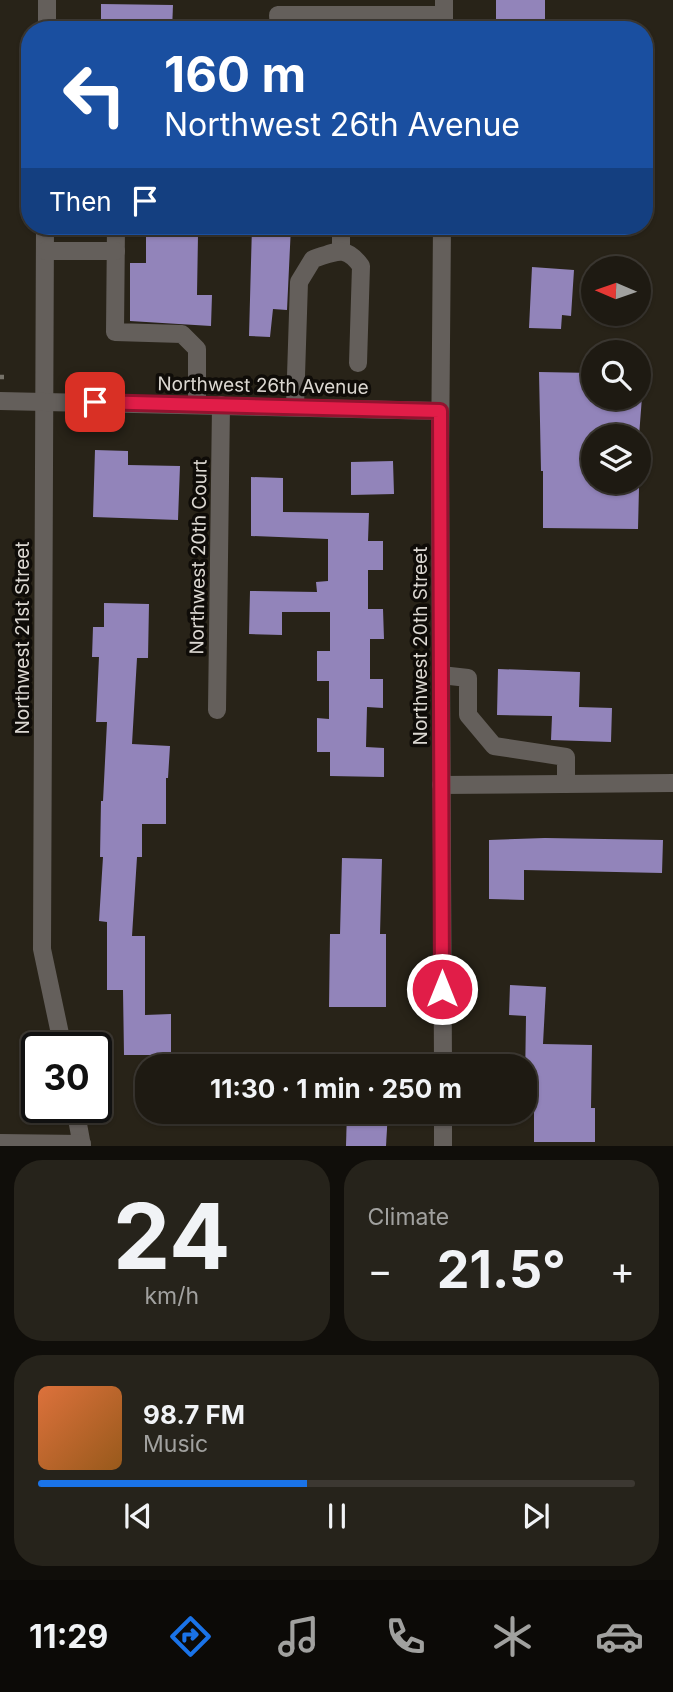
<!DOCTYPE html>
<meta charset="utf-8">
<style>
:root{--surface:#1e1a12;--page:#26231b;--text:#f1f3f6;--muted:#a1a19f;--line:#3c3832;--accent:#1a73e8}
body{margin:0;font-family:Inter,sans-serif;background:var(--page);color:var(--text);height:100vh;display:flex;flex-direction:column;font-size:26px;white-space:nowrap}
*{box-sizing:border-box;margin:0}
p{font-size:23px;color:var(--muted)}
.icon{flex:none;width:38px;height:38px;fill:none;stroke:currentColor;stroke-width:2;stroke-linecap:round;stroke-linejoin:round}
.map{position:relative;height:1146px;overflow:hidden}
.sheet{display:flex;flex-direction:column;gap:14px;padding:14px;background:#100e0a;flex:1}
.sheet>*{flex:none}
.banner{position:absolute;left:21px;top:21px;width:632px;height:214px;border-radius:28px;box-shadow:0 2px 5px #0004,0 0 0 2px var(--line);background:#1a4fa0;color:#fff;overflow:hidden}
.needle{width:46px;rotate:272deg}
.tools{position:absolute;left:581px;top:256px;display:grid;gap:14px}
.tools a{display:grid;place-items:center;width:70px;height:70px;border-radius:50%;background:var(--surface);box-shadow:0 2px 5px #0004,0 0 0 2px var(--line);font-size:35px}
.speed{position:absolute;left:21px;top:1032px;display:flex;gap:14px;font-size:35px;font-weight:700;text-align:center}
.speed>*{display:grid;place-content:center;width:91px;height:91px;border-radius:50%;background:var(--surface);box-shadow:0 2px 5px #0004,0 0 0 2px var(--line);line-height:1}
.speed .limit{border:4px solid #111;border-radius:10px;background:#fff;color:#111}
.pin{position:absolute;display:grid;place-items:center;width:60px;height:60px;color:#fff;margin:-30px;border-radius:14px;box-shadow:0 4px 10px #0006}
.me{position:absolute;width:77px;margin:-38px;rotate:0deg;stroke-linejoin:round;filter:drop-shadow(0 0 5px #0008)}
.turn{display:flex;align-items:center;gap:24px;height:147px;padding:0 28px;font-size:32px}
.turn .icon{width:91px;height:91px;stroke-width:2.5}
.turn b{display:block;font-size:49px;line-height:60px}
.then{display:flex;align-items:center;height:66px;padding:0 28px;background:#0003;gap:14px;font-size:26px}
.big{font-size:52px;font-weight:700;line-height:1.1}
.sheet .card{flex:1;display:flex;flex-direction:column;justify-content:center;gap:10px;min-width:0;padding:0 24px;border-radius:28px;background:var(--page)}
.sheet .dial{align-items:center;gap:0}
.dial b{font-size:91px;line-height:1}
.song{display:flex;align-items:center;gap:21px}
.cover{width:84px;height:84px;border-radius:10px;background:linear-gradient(135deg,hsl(20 70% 55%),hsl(30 70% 35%))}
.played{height:7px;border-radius:4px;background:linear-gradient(90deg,var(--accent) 45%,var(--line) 45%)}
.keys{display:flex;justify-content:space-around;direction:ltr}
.heat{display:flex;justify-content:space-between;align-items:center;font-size:38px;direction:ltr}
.sheet .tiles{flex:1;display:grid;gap:14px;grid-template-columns:1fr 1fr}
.card:last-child{grid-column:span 2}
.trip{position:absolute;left:135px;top:1054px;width:402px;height:70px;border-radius:28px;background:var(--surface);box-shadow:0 2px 5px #0004,0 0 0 2px var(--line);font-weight:700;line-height:70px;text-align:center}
.tabs{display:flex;height:112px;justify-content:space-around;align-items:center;background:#0c0a07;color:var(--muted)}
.tabs .icon{width:49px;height:49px}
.tabs .selected{color:var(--accent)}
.tabs b{font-size:32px;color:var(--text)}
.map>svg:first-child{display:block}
.building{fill:#9284ba}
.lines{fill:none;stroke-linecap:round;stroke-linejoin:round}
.path{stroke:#767269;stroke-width:4.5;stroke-dasharray:5 5;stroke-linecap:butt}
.minor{stroke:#645f5b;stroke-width:18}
.route-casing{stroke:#92132f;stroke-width:18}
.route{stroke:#e11d48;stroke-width:12}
.labels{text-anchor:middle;stroke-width:7;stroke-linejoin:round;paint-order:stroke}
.street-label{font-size:19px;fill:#dcd8d2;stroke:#0f0c08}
</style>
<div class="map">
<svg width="673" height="1146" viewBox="0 0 673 1146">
<rect width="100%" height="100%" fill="#282318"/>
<g class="building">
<rect x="496" y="0" width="49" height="23"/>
<path d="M101,4l72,1 -1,25h-71z"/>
<path d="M252,226h39l-4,84 -14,-1 -3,28 -21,-1z"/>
<path d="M146,235h52l-1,60h15l-1,31 -81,-5v-58h16z"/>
<path d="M532,267l42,3 -3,46 -9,-1 -1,14 -32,-1z"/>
<path d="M539,372l54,1v24h49l-3,39h-46v51l46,1 -1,41 -95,-1v-57h-2z"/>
<path d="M95,450l33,1v14l52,1 -2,54 -85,-3z"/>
<path d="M393,461l1,33 -43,1v-33z"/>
<path d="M251,477l32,1v34l86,1 -1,28h15v29h-15v39h15l1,30h-14v40h13v29l-16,-1 -1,40 18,1v29l-54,-1v-24h-13v-34l12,1v-38h-12v-30h13v-39h-48v23l-33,-1 1,-43 67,1 -1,-10 12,-1v-42l-77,-3z"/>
<path d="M104,603l45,1 -1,54h-11l-5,86 38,2 -2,32h-2v46h-24v33h-5l-5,79h13v79l26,-1v41h-47l-1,-65h-16v-68l-8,-1 4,-64h-3l1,-56h2l4,-79h-11l3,-65h-7l1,-30h11z"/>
<path d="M498,669l82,3 -1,35 33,1 -1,34 -60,-2 1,-24 -55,-1z"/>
<path d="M545,838l118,2 -1,33 -138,-3v30l-35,-1v-59z"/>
<path d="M342,858l40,1 -2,75h6v73h-57l1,-73h10z"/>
<path d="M510,985l36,2 -3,57 49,1 -1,63h4v34h-61v-60h-9l1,-66 -17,-1z"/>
<path d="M347,1111h41l-2,35h-40z"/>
</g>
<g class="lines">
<path class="path" d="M0,377h4"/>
<g class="minor">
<path d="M47,30v-30"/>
<path d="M279,30l-1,-15h166"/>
<path d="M444,30v-30"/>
<path d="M45,226l-3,723 21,99"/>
<path d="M116,226l-1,106 67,2 15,15v56"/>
<path d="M442,226l-2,234 3,606"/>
<path d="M45,251h71"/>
<path d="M341,251v-25"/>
<path d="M0,401l440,10"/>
<path d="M295,407l4,-125 14,-23c23,-7 32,-15 48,7l-3,97"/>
<path d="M441,675l27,3v37l26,31 72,11v27"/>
<path d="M217,710l4,-305"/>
<path d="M441,785l232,-2"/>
<path d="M75,1108l7,38"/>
<path d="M443,1111v35"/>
<path d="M0,1143l82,1"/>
</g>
</g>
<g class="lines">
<defs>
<path id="route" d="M95,402l345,9 2,578"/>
</defs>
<use href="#route" class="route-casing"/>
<use href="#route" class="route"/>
</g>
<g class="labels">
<g class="street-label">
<text transform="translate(263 385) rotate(1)" y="7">Northwest 26th Avenue</text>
<text transform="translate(198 557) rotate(-89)" y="7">Northwest 20th Court</text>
<text transform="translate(22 638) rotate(-90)" y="7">Northwest 21st Street</text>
<text transform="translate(420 646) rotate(-90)" y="7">Northwest 20th Street</text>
</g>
</g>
</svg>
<div class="tools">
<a><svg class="needle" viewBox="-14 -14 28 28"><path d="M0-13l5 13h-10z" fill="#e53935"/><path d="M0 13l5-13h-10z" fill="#a1a19f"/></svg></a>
<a><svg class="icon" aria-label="search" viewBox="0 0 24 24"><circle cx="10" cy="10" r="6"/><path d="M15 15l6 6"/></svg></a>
<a><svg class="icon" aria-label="layers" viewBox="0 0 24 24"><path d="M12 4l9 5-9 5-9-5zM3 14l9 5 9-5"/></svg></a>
</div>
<div class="speed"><div class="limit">30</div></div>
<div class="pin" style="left:95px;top:402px;background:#d93025"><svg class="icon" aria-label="arrive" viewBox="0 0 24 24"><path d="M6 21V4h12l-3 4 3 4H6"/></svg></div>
<svg class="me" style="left:442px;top:989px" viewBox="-20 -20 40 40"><circle r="17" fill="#e11d48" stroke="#fff" stroke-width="3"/><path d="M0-11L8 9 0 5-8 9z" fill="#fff"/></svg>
<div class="trip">11:30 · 1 min · 250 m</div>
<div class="banner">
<div class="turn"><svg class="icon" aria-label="left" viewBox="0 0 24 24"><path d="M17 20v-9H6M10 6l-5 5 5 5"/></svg><div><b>160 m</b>Northwest 26th Avenue</div></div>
<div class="then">Then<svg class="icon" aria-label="arrive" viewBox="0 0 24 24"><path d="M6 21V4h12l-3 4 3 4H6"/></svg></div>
</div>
</div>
<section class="sheet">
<div class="tiles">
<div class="card dial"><b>24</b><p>km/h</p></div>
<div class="card"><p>Climate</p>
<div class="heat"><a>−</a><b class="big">21.5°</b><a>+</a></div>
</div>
<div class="card">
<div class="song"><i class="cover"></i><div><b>98.7 FM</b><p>Music</p></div></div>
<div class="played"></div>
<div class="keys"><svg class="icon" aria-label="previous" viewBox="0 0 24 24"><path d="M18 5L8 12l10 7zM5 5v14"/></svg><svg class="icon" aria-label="pause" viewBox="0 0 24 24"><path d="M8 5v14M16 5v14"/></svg><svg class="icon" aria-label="next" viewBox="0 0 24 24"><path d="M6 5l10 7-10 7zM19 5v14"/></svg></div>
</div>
</div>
</section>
<nav class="tabs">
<b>11:29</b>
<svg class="icon selected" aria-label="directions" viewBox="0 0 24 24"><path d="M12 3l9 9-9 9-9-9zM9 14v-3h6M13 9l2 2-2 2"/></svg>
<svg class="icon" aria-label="music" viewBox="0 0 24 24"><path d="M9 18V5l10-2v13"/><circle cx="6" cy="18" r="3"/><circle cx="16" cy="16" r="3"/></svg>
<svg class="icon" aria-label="phone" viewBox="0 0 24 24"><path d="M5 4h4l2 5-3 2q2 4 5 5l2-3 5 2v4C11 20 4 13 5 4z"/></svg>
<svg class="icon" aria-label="climate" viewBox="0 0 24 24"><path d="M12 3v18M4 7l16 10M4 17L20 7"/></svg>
<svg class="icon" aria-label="car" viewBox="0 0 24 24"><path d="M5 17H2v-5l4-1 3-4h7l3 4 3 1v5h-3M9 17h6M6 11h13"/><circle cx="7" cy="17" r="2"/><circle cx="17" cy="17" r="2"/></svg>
</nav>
